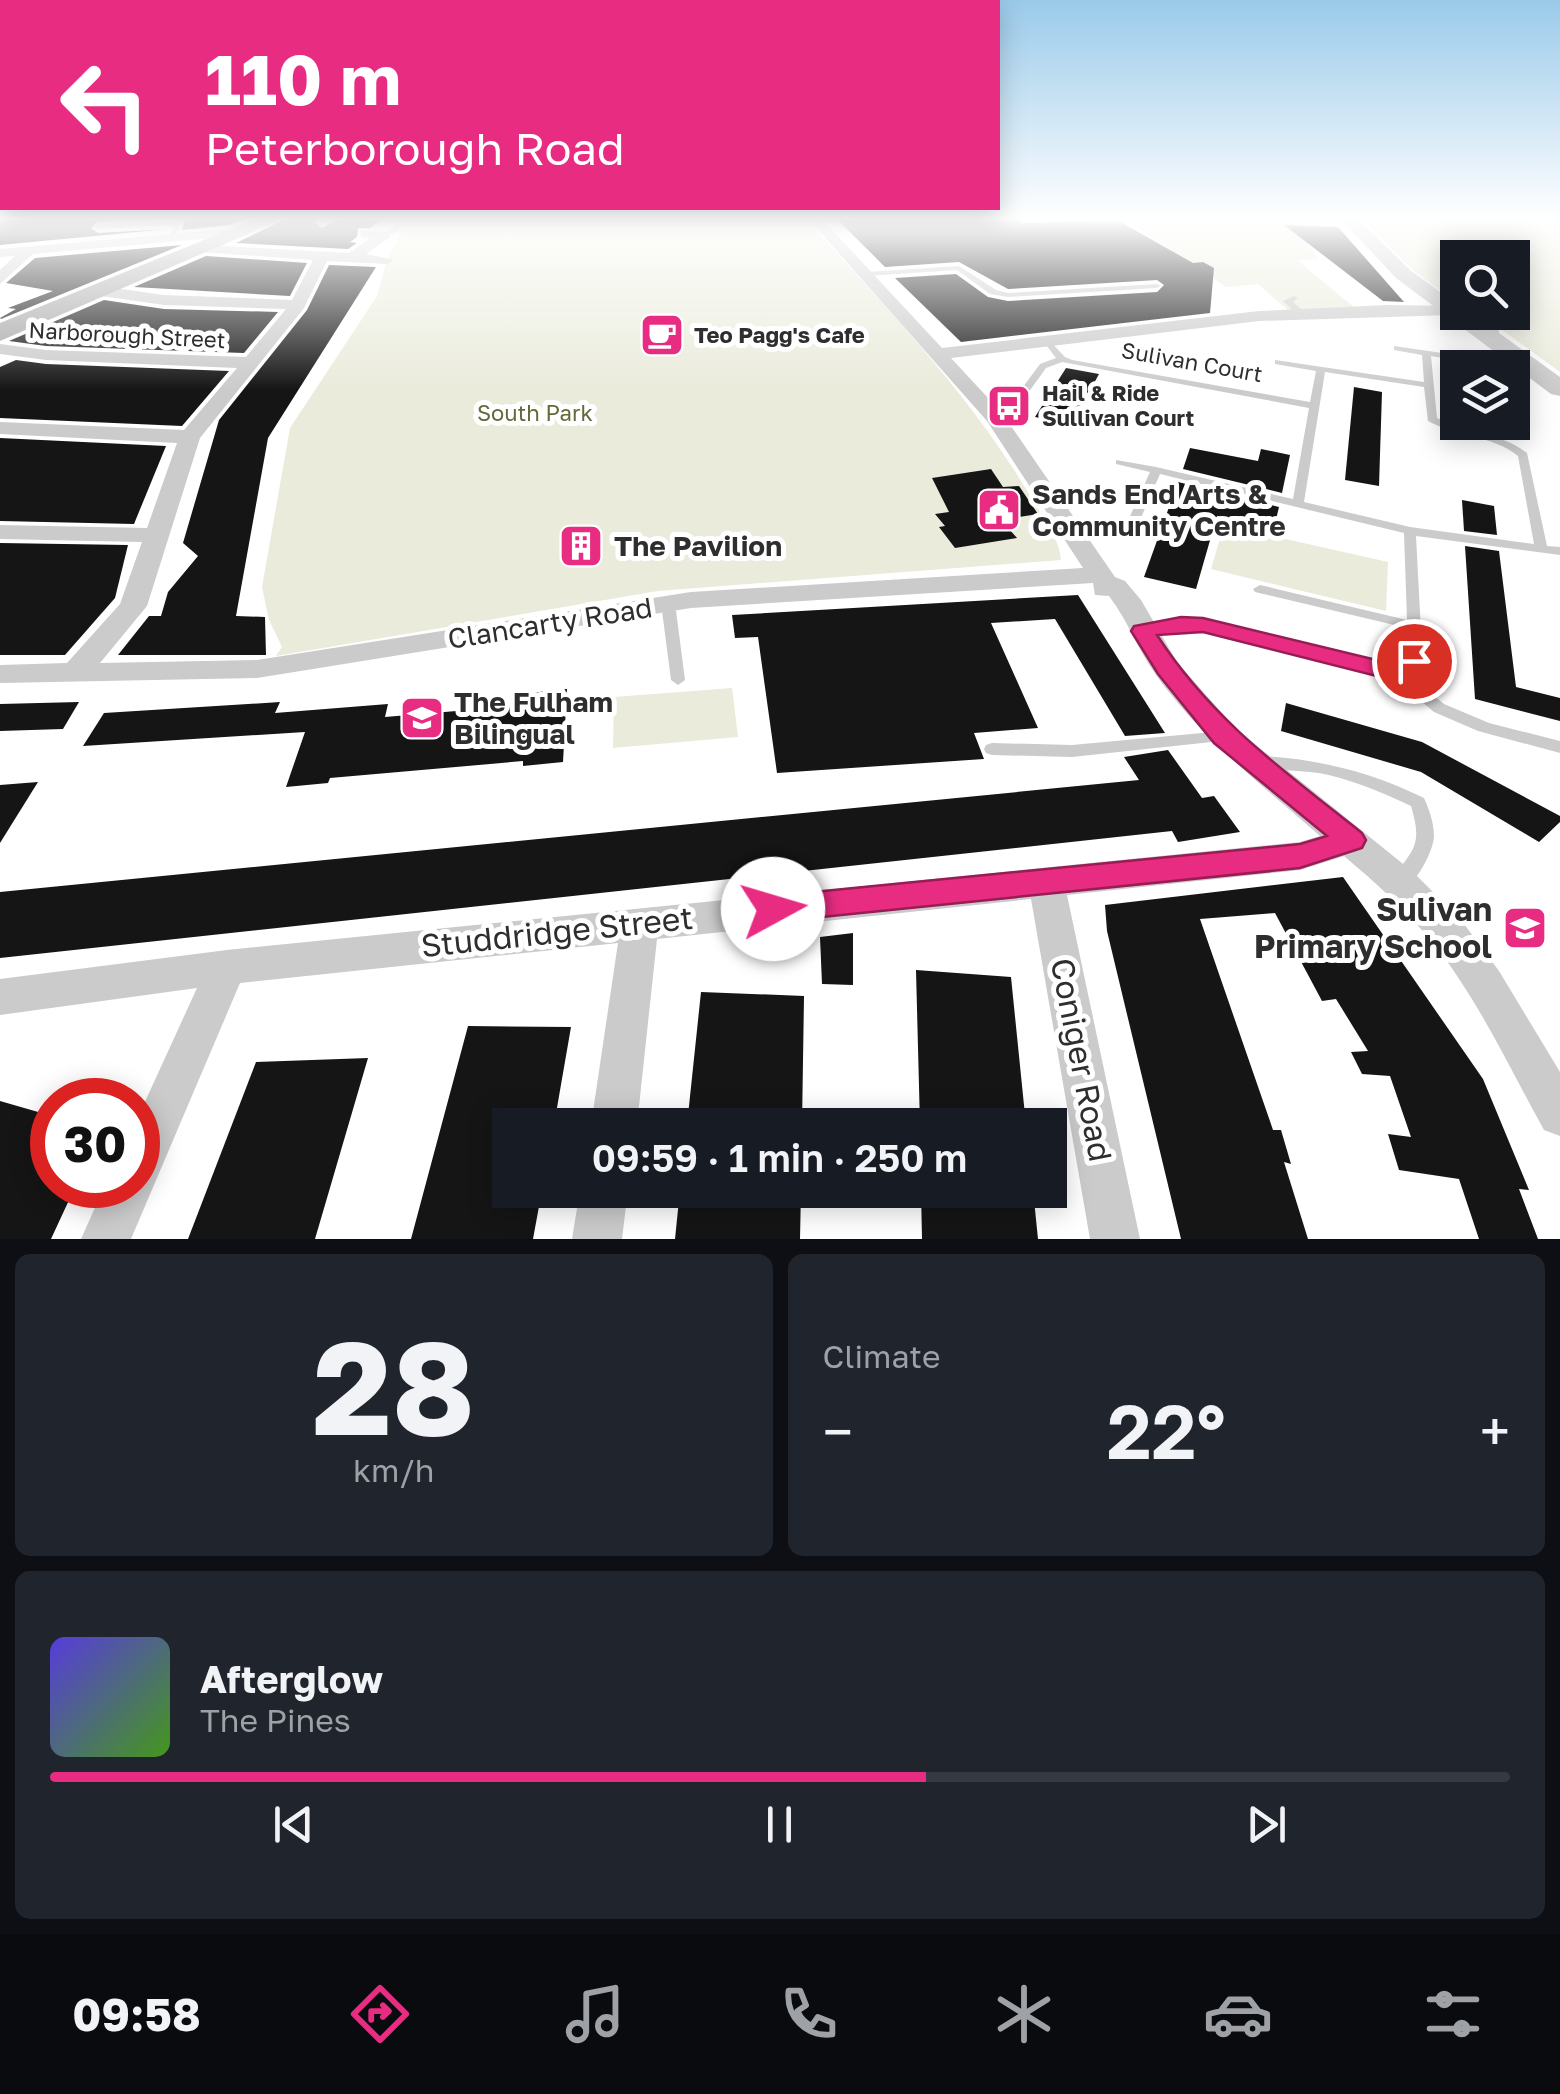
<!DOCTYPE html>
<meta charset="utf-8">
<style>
:root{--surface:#171b24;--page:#20242c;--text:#f1f3f6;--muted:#9ea1a6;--line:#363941;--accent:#e82c81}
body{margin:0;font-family:"Golos Text",sans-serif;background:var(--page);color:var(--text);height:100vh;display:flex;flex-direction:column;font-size:38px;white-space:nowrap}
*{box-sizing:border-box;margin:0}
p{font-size:32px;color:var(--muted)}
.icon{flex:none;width:55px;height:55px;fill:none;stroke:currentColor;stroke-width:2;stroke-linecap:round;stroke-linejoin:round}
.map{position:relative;height:1239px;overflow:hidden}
.panel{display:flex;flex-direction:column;gap:15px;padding:15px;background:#0d0f14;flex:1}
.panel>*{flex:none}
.top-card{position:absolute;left:0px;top:0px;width:1000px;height:210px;box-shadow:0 5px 25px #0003;background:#e82c81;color:#fff;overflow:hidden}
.buttons{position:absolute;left:1440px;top:240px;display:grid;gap:20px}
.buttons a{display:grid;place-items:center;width:90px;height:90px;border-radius:0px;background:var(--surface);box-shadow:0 5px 25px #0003;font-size:50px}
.speed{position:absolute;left:30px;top:1078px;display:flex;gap:20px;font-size:50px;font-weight:700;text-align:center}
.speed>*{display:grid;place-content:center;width:130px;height:130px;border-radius:50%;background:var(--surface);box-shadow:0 5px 25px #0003;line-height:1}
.speed .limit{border:15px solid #d22;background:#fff;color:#111}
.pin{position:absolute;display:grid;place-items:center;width:85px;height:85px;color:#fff;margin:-42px;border:5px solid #fff;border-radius:50%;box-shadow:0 2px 10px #0007}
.me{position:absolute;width:110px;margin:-55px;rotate:84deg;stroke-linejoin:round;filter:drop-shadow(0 0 8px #0008)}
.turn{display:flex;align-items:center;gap:35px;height:210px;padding:0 40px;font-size:45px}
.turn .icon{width:130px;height:130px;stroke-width:2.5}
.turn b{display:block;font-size:70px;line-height:85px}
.big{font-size:75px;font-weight:600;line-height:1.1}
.panel .card{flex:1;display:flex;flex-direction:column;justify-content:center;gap:15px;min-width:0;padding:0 35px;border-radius:15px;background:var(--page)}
.panel .dial{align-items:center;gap:0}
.dial b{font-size:130px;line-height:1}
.song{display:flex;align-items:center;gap:30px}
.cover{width:120px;height:120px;border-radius:15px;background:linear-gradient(135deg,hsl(250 70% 55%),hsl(100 70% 35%))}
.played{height:10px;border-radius:5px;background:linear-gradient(90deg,var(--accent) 60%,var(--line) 60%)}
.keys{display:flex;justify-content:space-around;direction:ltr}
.heat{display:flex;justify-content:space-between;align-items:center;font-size:55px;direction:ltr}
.panel .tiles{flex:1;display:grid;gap:15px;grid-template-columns:1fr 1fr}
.card:last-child{grid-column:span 2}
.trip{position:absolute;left:492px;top:1108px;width:575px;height:100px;border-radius:0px;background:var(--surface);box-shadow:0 5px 25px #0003;font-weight:600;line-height:100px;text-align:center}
.tabs{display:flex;height:160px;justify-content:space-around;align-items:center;background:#090b0e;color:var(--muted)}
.tabs .icon{width:70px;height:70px}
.tabs .selected{color:var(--accent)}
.tabs b{font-size:45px;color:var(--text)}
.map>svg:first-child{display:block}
.green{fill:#eaebdb}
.building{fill:#151515}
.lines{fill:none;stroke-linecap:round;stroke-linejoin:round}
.service{fill:#cbcbcb;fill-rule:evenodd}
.minor{fill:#cbcbcb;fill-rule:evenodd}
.tertiary{fill:#cbcbcb;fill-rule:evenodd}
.primary{fill:#a6a6a6;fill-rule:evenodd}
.route{fill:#e82c81;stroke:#971d54;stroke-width:2.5}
.labels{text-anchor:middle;stroke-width:10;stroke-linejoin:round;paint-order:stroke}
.far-street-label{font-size:22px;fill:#2e2e2e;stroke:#fff}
.far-poi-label{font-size:22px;font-weight:bold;fill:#2e2e2e;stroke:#fff;text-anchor:start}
.far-park-label{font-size:22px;fill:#626a3a;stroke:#fff}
.poi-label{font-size:28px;font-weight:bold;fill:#2e2e2e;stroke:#fff;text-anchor:start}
.street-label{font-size:28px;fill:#2e2e2e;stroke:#fff}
.near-poi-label{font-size:32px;font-weight:bold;fill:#2e2e2e;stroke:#fff;text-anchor:end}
.near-street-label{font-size:32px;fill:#2e2e2e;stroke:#fff}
</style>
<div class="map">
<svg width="1560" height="1239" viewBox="0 0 1560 1239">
<rect width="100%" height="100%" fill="#fff"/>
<g class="green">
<path d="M409,217h395c83,91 169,180 231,287 10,17 25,37 26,56l-403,31 -382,65 6,-9 -13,-27 -7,-33 28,-159 87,-132 10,-36z"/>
<path d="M1122,217h173l16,9h-17l25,33 -22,1 58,48 -65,4 -32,-28 -32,3z"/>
<path d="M1360,217h200v155l-81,-59 33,-1v-54h-54l-2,44 -41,-30z"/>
<path d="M1224,525l164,37 -2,49 -175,-42z"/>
<path d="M732,688l6,49 -125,11 1,-51z"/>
</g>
<g class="building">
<path d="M38,217h212l-21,8 -47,5 3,-9 -4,-3 -83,3 -7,7 7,5 70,-4 -168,16v-24z"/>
<path d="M290,217h32l-8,5 8,6 18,-11h45l-15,11h-12l-1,9 -7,5 7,1 -9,6 -112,-6z"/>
<path d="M869,217h152v6l96,-3 76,43 10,-1 11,6 -4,45 -249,29 -66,-64 61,-4 32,23 20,4 149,-9 7,-7 -7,-5 -149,9 -49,-27 -74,5 -48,-48z"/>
<path d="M1284,225l54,2 66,75 -21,-1z"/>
<path d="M182,245l-181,74 -1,-1 16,-9 -8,-1 45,-17 -47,-8 29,-25z"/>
<path d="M206,256l101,7 -17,33 -156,-9z"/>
<path d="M329,265l47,2 -108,171 -32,178 29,1 1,38h-148l31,-39h12l7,-24 30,-36 -15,-13 36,-123 88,-110z"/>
<path d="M104,300l60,9 114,3 -34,41 -198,-7 -37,-5z"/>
<path d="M16,360l30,4 183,7 -47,55 -182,-8v-51z"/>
<path d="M1066,368l33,6 -27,50 -37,-7z"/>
<path d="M1354,387l28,5 -3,94 -34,-6z"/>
<path d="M0,438l166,8 -32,78 -134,-3z"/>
<path d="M1190,448l68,13 3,-12 29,6 -8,38 -99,-24z"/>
<path d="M991,469l12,18 16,-1 19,28 -37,6 16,18 -62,10 -16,-21 6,-1 -10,-12 14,-2 -17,-34z"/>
<path d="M1178,482l101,25 -5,21 -57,-12 -21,73 -52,-12z"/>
<path d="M1462,500l32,6 3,29 -33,-4z"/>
<path d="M0,543l128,2 -13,53 -50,57h-65z"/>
<path d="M1465,546l34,5 17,136 44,11v23l-85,-22z"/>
<path d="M1078,595l87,138 -40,3 -70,-117 -64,4 47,105 -64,5 10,26 -207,14 -19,-136 -23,1 -3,-23z"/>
<path d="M567,689l-4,73 -40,4v-5l-193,17 -2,5 -42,4 19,-55 -222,14 21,-33 176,-11 -5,11 113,-9 -3,13 144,-12 1,-12z"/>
<path d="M79,702l-16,27 -63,2v-27z"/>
<path d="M1286,703l136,39 138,74v6l-21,20 -118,-70 -140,-41z"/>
<path d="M1168,750l34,48 12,-2 26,36 -62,10 -6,-11 -1172,127v-66l1139,-112 -15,-23z"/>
<path d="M38,782l-38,61v-58z"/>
<path d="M1343,877l140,202 46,111 -10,-1 19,50h-59l-20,-60 -60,-9 -11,-36 23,3 -21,-61 -28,-2 -11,-22 17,-1 -32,-52 -14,2 -47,-88 -75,6 73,211h8l10,34 -7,-2 24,77h-127l-74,-308 -2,-26z"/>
<path d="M853,933v52l-31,-1 -2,-47z"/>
<path d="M916,970l95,7 15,148h-106z"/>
<path d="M701,992l103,4 -2,129h-115z"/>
<path d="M468,1026l103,1 -17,98h-44v65h32l-9,49h-122z"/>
<path d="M368,1058l-53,181h-127l68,-177z"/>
<path d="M0,1101l52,15v69h24l-25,54h-51z"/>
<path d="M680,1190h121l-1,49h-125z"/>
<path d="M921,1190h112l5,49h-116z"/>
</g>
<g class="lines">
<g class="service">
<path d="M329,217h8l-14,7 -5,-1z"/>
<path d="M1281,217h8l6,4 -5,1z"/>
<path d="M401,218l5,1c-6,9 -13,18 -24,17v-2l13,-7z"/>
<path d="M181,222l-7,16 -3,2 -3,-2 6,-13 -76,4 -3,-2 3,-2z"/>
<path d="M959,266l37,24 12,3 149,-9 4,2 -4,2 -149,9 -18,-3 -33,-24 -91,6 -4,-2 4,-2z"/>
<path d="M1294,296l4,2 -5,4 13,11v4h-6l-17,-16z"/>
<path d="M1047,338l18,19 7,3 238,42 6,-31 -41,-7v-4l149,22 -2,-27 -28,-5v-4l69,10v4l-3,1 -29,-5 6,62c29,15 63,14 90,35l20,93 13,1v8l-144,-19 6,115 -10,21 -5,2 37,30 45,19 71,18v12l-82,-22 -44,-19 -43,-36 -188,-47 -22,-1 -39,7 -5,-1 -2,-3c18,-11 46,-11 68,-10l192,47 6,-2 7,-15 -1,-23 -152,-36 -2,-3 7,-4 147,35 -3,-87 -244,-59 -27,62 -6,4 -4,-1 -2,-3 29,-64 -34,-8v-4l40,7 137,32 16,-91 -247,-46 -16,6 -18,25h-6l-2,-2 20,-27 16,-6 -13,-17zM1325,372l99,15 4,34c29,16 64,14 90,35l16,88 -124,-17 -106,-25z"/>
<path d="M668,599l7,4 10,77 -7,5 -7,-5 -10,-77z"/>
<path d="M1224,731l6,1 2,4 -2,4 -158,17 -80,-2 -6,-2 -2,-4 2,-4 6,-2 80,2z"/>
<path d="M1260,756c59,3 111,16 164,42 5,11 10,25 10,38 0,14 -19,51 -33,53 -2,0 -5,-1 -8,-2l-2,-5c20,-33 33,-33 20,-76 -30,-14 -60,-27 -92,-33 -21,-3 -44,-2 -65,-7l-2,-4 2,-4z"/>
</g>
<g class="minor">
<path d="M807,217h13l122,131 317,-37 128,-6 70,1v8l-6,1 -192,6 -308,37 51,55 113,164 10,4 16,19 36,62 58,66 178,144 48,48 38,51 61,101v64l-16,-6c-35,-63 -66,-131 -111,-187 -27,-33 -57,-60 -89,-87l-44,14 -233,25 73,344h-50l-59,-340 -374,40 -20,186h-46l27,-182 -378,40 -109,256h-50l24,-54h33v-68l59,-129 -197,27v-36l227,-29 1073,-108 20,-6c-58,-51 -119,-98 -164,-161 -18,-25 -29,-56 -47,-79l-14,-1 -2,-12 -402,25 -434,70 -257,5v-18l67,-2 53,-59 22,-62 -142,-3v-14l147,3 30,-85 -177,-9v-12l184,8 53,-62 -191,-8 -46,-6v-10l46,6 200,7 40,-48 -122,-4 -63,-9 -8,-5 8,-5 63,9 128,5 21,-40 -114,-8 -2,-3 7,-4 145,8 21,-15 -9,-1v-6l28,1v6l-23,16 28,6 -7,4 -60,-3 -23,47 -104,130 -53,168 -47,57 157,-3 434,-68 392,-24 -96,-147z"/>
<path d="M243,228l7,4 -2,3 -215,19 -33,30v-14l15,-14 -15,1v-8z"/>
<path d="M580,1190h48l-6,49h-50z"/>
</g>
<path class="tertiary" d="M1339,217h17l54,53 48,35v7h14l26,13 1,8 61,44v19l-9,-2 -155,-116z"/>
<path class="primary" d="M260,217h27l-287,124v-18z"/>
</g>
<linearGradient id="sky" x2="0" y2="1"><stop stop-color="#9acaea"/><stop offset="0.56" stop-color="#fff"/><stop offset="1" stop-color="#fff" stop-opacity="0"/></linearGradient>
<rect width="1560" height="390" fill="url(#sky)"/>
<path class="route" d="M1181,617l22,1 190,46 13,-8h16l4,5 -30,20 -193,-49 -46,3c55,85 127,136 205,198l4,7 -4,8 -62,20 -527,54 -11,-4 -5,-9 5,-9 11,-4 527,-52 27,-8 -113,-93 -56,-69 -27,-43 3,-5z"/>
<defs>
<symbol id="cafe-square" viewBox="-11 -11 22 22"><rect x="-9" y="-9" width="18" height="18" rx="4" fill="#e82c81" stroke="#fff"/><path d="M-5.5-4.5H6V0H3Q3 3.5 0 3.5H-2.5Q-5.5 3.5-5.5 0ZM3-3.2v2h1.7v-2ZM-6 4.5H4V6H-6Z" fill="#fff"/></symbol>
<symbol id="bus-square" viewBox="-11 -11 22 22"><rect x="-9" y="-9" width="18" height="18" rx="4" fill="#e82c81" stroke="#fff"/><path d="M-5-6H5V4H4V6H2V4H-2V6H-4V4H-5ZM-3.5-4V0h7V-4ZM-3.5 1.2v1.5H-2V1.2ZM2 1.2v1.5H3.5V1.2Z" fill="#fff"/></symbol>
<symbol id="civic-square" viewBox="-11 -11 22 22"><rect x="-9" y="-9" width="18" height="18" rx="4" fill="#e82c81" stroke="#fff"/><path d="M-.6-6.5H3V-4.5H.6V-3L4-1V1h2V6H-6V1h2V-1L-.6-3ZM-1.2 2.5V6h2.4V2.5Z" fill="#fff"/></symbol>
<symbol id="building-square" viewBox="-11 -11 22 22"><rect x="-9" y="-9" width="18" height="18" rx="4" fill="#e82c81" stroke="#fff"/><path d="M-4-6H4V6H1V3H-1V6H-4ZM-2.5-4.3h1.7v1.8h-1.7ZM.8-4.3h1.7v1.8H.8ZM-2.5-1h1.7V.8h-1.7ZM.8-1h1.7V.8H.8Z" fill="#fff"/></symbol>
<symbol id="school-square" viewBox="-11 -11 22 22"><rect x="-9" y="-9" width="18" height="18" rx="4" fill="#e82c81" stroke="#fff"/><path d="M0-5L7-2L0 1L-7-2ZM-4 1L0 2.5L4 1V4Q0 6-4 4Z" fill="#fff"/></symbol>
</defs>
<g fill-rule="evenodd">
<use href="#cafe-square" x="637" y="310" width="50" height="50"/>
<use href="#bus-square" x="984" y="381" width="50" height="50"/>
<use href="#civic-square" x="974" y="485" width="50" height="50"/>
<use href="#building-square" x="556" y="521" width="50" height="50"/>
<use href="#school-square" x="397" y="693" width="50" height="50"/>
<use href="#school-square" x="1500" y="903" width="50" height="50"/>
</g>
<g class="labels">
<g class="far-street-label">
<text transform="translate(127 335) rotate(3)" y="8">Narborough Street</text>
<text transform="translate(1192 362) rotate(10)" y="8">Sulivan Court</text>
</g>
<g class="far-poi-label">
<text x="694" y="343">Teo Pagg's Cafe</text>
<text x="1042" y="401">Hail &amp; Ride<tspan x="1042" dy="25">Sullivan Court</tspan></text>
</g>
<g class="far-park-label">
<text x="535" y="421">South Park</text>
</g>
<g class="poi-label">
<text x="1032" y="504">Sands End Arts &amp;<tspan x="1032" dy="32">Community Centre</tspan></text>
<text x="614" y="556">The Pavilion</text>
<text x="454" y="712">The Fulham<tspan x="454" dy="32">Bilingual</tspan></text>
</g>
<g class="street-label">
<text transform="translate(550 623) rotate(-9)" y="10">Clancarty Road</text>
</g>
<g class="near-poi-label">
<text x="1492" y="921">Sulivan<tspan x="1492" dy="37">Primary School</tspan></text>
</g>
<g class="near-street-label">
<text transform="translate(557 932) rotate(-6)" y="11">Studdridge Street</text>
<text transform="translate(1081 1060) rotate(79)" y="11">Coniger Road</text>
</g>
</g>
</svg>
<div class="buttons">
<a><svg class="icon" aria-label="search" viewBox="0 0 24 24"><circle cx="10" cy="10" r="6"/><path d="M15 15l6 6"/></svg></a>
<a><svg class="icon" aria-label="layers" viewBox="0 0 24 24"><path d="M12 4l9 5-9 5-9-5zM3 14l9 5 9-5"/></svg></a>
</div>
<div class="speed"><div class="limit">30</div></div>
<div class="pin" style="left:1414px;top:661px;background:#d93025"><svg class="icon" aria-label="arrive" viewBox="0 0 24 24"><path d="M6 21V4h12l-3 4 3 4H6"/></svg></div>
<svg class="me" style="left:773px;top:909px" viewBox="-20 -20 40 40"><circle r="19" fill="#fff"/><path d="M0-13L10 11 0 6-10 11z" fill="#e82c81"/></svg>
<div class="trip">09:59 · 1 min · 250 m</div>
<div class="top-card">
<div class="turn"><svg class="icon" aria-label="left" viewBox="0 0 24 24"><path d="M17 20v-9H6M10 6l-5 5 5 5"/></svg><div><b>110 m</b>Peterborough Road</div></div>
</div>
</div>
<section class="panel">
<div class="tiles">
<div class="card dial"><b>28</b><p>km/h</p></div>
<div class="card"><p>Climate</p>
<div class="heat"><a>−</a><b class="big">22°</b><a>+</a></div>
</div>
<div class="card">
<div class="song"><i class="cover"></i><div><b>Afterglow</b><p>The Pines</p></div></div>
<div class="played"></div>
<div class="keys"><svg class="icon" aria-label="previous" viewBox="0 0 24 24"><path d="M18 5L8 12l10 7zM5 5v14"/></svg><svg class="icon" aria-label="pause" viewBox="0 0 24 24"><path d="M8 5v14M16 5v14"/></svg><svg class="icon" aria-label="next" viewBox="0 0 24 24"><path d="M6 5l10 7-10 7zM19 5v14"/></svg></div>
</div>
</div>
</section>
<nav class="tabs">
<b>09:58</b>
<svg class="icon selected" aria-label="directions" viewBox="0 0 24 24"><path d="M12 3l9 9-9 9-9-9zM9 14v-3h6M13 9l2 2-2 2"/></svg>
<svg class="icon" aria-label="music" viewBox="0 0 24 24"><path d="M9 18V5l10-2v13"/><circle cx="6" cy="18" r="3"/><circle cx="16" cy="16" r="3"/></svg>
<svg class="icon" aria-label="phone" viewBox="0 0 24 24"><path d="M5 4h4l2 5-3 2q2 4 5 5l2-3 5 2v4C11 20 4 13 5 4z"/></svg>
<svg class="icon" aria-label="climate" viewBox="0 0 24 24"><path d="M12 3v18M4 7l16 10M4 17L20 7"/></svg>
<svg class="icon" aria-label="car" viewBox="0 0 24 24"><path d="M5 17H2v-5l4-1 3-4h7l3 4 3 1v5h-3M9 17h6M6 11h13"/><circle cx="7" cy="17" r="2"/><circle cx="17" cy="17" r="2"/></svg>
<svg class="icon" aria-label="filters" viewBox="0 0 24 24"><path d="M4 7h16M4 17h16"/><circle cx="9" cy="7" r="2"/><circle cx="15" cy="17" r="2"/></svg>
</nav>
